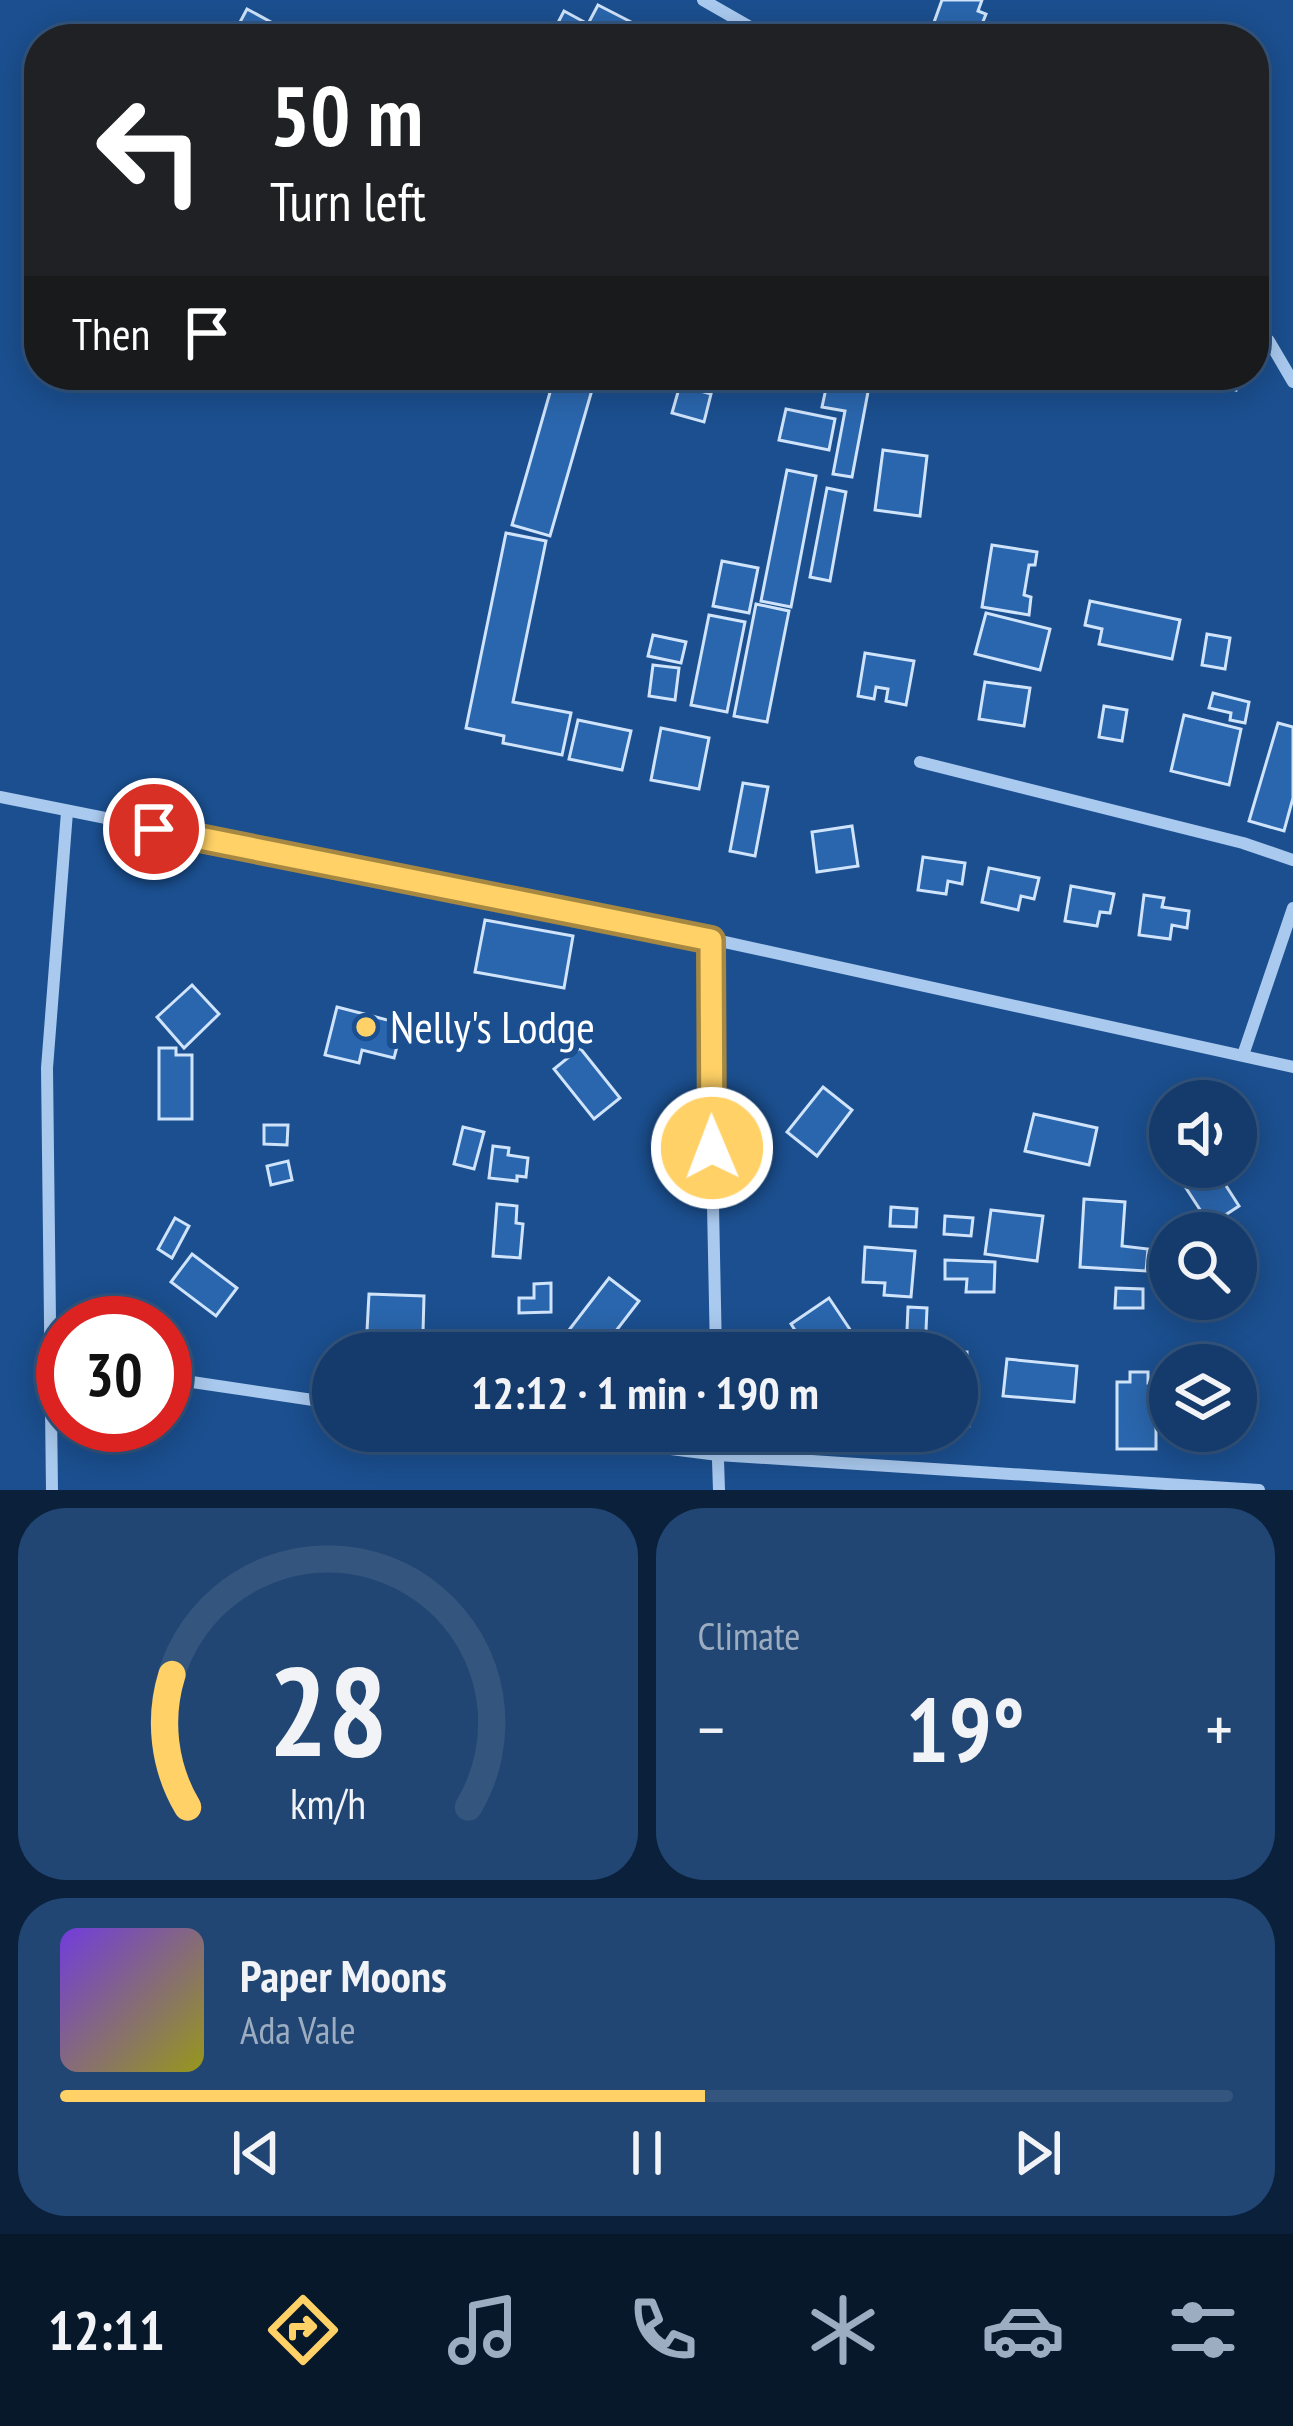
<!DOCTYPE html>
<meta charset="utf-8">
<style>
:root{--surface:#143b6b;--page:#214673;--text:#f1f3f6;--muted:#9dadc1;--line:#33557e;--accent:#ffd166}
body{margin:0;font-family:"PT Sans Narrow",sans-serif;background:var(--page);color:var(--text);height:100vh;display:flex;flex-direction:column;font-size:45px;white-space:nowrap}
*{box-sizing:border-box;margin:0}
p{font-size:39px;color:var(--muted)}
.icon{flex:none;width:66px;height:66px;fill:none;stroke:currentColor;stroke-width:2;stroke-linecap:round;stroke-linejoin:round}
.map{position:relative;height:1490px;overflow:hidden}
.side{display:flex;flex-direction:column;gap:18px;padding:18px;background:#0b203b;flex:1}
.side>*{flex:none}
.top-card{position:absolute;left:24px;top:24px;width:1245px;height:366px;border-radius:48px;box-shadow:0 6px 30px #0003,0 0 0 3px var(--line);background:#202124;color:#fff;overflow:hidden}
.fabs{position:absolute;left:1149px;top:1080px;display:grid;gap:24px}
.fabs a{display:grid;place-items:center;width:108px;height:108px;border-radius:50%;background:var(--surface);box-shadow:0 6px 30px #0003,0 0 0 3px var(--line);font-size:60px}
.speed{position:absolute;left:36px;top:1296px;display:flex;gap:24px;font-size:60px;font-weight:700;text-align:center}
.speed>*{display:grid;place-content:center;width:156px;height:156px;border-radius:50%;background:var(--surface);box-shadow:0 6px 30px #0003,0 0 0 3px var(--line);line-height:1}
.speed .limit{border:18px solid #d22;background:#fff;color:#111}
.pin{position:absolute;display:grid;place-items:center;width:102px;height:102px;color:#fff;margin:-51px;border:6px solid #fff;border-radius:50%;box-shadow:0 3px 12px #0007}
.me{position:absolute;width:132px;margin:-66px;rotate:359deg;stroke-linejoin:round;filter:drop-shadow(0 0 9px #0008)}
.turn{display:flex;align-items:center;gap:42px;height:252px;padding:0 48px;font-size:54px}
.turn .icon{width:156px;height:156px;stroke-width:2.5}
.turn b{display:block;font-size:84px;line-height:102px}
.then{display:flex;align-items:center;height:114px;padding:0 48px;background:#0003;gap:24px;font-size:45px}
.big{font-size:90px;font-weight:700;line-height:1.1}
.side .tile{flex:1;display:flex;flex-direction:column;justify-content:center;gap:18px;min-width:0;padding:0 42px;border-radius:48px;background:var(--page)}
.side .dial{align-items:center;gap:0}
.dial svg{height:312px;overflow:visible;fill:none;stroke:var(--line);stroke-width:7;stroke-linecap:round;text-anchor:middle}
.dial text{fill:var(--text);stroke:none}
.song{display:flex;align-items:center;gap:36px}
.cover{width:144px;height:144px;border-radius:18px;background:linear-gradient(135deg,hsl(260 70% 55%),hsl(60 70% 35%))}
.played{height:12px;border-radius:6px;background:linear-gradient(90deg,var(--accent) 55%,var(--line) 55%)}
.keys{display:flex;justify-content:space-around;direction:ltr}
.heat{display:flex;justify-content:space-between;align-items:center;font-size:66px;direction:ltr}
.side .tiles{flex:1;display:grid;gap:18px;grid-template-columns:1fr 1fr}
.tile:last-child{grid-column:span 2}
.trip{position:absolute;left:312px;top:1332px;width:666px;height:120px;border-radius:60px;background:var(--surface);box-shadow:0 6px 30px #0003,0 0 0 3px var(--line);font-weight:700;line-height:120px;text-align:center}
.tabs{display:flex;height:192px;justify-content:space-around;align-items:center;background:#08182b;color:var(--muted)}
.tabs .icon{width:84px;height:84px}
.tabs .on{color:var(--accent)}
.tabs b{font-size:54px;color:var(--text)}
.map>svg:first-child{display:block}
.building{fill:#2a66ad;stroke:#cfe3fa;stroke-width:3}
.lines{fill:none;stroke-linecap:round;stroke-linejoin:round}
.street{stroke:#a9c9ee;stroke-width:12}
.route-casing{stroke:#a68842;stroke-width:30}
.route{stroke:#ffd166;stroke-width:21}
.poi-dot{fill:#ffd166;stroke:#1b4f8f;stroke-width:4.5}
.labels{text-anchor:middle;stroke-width:12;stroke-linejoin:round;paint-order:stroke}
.poi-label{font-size:45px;fill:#fff;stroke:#1b4f8f;text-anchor:start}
</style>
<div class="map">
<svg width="1293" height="1490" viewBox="0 0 1293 1490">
<rect width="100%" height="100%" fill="#1b4f8f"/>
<g class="building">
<path d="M942,0h40l-4,11 8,3 -8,20 -7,-3 -3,8h-40z"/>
<path d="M598,5l39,20 -8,14 -79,-1 14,-27 24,13z"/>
<path d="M247,9l55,30h-71z"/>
<path d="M555,375h30l-1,5 10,3 -44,153 -38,-11z"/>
<path d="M1188,375h52l-4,15z"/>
<path d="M827,384l41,8 -16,85 -19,-3 12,-63 -23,-4z"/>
<path d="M680,385l31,9 -7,28 -32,-9z"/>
<path d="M786,409l49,10 -6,31 -50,-10z"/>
<path d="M883,450l44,6 -7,60 -45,-6z"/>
<path d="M787,470l29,6 -25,131 -30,-6z"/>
<path d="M827,488l19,4 -16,89 -20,-4z"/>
<path d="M506,533l40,8 -33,161 58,11 -9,42 -59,-12 1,-7 -38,-8z"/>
<path d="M992,545l45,7 -2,13h-6l-5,30 7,2 -2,18 -47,-8z"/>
<path d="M722,561l36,7 -9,45 -36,-7z"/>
<path d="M1090,601l90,19 -8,39 -73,-15 3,-15 -17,-4z"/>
<path d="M756,604l33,7 -22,111 -33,-6z"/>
<path d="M986,613l64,16 -10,41 -65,-16z"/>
<path d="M709,615l36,7 -18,90 -36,-7z"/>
<path d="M1207,634l23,4 -5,31 -23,-4z"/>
<path d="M653,635l33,7 -5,21 -33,-7z"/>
<path d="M865,653l49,8 -8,44 -20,-4 2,-12 -12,-2 -2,12 -16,-3z"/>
<path d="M653,665l26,3 -4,32 -26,-4z"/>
<path d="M985,682l45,6 -6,38 -45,-7z"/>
<path d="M1213,693l36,9 -4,21 -15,-3 1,-7 -22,-5z"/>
<path d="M1104,706l23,4 -5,31 -23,-4z"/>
<path d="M1184,715l57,14 -12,56 -58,-14z"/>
<path d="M578,720l53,11 -9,39 -53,-11z"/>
<path d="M1278,723l15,4v71l-9,33 -35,-10z"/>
<path d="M661,728l48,10 -10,51 -48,-9z"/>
<path d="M743,783l25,4 -13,69 -25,-5z"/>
<path d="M852,826l6,40 -41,6 -5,-40z"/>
<path d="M923,857l42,6 -3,21 -14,-3 -2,13 -28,-4z"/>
<path d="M989,868l50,10 -5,21 -13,-3 -3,14 -36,-8z"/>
<path d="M1071,886l43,8 -4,19 -10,-1 -3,14 -32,-5z"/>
<path d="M1144,895l20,3 -2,9 27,4 -2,17 -15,-3 -2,14 -31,-4z"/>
<path d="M485,920l88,16 -9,52 -89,-16z"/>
<path d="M192,985l27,29 -35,34 -27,-31z"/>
<path d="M337,1007l66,17 -9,34 -32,-8 -3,13 -34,-8z"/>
<path d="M159,1048h17v7h16v64h-33z"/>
<path d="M580,1048l40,50 -26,21 -40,-50z"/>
<path d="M823,1087l29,23 -35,46 -30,-24z"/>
<path d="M1034,1114l63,14 -8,37 -64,-14z"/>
<path d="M264,1125h24l-1,20 -23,-1z"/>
<path d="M463,1127l21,5 -10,37 -20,-5z"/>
<path d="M493,1146l16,2 -1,7 20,3 -2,19 -9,-1v5l-28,-3z"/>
<path d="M288,1161l4,19 -21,5 -4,-19z"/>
<path d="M1204,1167h10l25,39 -29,19 -28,-43z"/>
<path d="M1084,1199l41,3 -3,44 26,3 -2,22 -66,-4z"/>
<path d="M497,1204l20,2 -1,17 7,1 -3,34 -27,-2z"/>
<path d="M891,1207l26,2 -1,18 -26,-1z"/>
<path d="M991,1210l52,6 -6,45 -52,-7z"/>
<path d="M945,1216l28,2 -2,18 -27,-2z"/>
<path d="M175,1218l14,8 -17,32 -14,-9z"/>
<path d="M865,1247l50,4 -4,46 -27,-2 1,-12 -22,-1z"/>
<path d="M192,1254l45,34 -21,28 -45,-34z"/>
<path d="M945,1260l50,2 -1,30h-28l1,-13h-22z"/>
<path d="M609,1278l30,23 -40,52 -30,-23z"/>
<path d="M551,1283v29l-32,1v-15h15v-14z"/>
<path d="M1116,1288l27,1v19h-28z"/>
<path d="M369,1294l55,2 -1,37 -56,-2z"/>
<path d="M829,1298l36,54 -1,1h-54l-19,-29z"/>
<path d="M908,1307l19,1 -2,45h-19z"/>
<path d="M967,1352l2,74h-12v-73h-27z"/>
<path d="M1007,1359l70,7 -3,36 -71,-6z"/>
<path d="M1130,1372h18v11h8v66h-39v-67h13z"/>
</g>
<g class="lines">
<g class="street">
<path d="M703,0l68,39"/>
<path d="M1254,327l15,14 24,41"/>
<path d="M920,762l323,81 50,17"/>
<path d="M0,797l711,142 582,128"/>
<path d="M711,939v168l5,246"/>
<path d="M1243,1055l50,-147"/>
<path d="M165,1378l168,25"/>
<path d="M530,1431l188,24 541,35"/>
<path d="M717,1431l2,59"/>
<path d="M52,1490l-5,-422 20,-256"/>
</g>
</g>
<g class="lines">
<defs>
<path id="route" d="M154,829l557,111 1,208"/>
</defs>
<use href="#route" class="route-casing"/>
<use href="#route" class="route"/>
</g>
<circle class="poi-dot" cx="366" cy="1027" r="12"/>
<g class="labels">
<g class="poi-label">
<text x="390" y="1043">Nelly's Lodge</text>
</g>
</g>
</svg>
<div class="fabs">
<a><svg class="icon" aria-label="sound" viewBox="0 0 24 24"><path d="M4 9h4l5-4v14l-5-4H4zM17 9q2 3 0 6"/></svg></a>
<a><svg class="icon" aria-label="search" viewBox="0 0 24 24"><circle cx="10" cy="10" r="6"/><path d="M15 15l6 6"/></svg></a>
<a><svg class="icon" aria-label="layers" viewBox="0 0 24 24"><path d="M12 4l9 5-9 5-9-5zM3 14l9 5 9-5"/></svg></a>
</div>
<div class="speed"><div class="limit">30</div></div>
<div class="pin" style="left:154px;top:829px;background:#d93025"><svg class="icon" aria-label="arrive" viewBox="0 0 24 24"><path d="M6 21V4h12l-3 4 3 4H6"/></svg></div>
<svg class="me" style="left:712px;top:1148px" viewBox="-20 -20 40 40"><circle r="17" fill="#ffd166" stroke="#fff" stroke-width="3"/><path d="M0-11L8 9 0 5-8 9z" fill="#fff"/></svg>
<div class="trip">12:12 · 1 min · 190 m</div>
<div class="top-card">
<div class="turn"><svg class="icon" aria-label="left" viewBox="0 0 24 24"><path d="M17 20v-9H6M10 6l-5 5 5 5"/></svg><div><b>50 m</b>Turn left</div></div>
<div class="then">Then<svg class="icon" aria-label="arrive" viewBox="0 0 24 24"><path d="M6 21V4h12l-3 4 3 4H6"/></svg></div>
</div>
</div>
<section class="side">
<div class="tiles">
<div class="tile dial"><svg viewBox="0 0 100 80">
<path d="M14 69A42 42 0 1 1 86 69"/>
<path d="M14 69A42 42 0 0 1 10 35" stroke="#ffd166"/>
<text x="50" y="56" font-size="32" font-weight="700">28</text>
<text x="50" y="72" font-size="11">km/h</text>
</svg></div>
<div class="tile"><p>Climate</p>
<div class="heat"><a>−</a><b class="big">19°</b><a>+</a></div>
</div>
<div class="tile">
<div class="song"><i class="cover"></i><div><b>Paper Moons</b><p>Ada Vale</p></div></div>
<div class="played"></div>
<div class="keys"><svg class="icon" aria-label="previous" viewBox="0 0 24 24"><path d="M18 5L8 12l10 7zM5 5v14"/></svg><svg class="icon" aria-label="pause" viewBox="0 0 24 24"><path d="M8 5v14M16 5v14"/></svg><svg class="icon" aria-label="next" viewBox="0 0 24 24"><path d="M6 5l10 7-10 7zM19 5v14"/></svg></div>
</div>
</div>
</section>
<nav class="tabs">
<b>12:11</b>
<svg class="icon on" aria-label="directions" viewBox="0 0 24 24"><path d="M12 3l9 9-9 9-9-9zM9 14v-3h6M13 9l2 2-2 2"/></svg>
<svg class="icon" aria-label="music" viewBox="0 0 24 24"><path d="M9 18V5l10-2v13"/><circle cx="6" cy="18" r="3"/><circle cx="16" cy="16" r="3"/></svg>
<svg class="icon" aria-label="phone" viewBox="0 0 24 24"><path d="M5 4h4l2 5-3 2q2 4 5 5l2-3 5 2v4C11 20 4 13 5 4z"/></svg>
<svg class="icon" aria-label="climate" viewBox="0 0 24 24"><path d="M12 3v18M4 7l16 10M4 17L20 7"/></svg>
<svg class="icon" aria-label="car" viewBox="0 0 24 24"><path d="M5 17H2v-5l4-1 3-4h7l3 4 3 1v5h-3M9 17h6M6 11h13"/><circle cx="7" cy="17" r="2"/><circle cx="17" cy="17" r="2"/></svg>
<svg class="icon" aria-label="filters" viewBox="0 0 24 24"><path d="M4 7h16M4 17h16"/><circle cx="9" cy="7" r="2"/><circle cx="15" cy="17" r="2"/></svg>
</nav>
